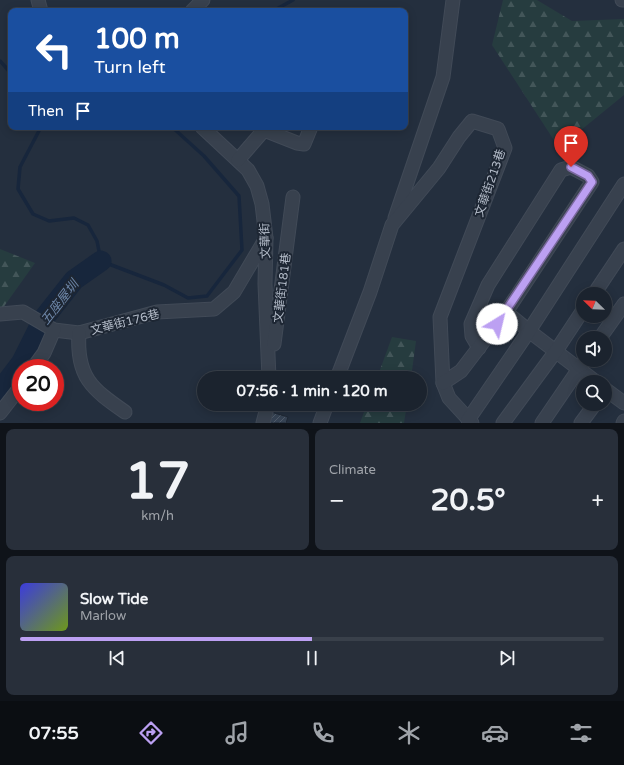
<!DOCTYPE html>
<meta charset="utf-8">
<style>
:root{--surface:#1b232e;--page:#282f3a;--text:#f1f3f6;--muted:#a0a4aa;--line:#39404a;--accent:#bca0f2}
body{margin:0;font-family:"Varela Round","Noto Sans TC",sans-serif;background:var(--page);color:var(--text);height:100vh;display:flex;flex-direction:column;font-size:15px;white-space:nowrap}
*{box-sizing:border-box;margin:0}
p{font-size:13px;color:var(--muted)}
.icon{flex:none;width:22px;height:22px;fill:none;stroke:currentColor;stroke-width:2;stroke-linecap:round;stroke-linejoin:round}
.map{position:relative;height:423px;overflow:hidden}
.panel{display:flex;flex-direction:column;gap:6px;padding:6px;background:#0f1319;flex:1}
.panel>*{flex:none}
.guide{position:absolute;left:8px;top:8px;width:400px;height:122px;border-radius:8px;box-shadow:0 2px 10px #0003,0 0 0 1px var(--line);background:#1a4fa0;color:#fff;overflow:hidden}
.needle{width:26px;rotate:293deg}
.buttons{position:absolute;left:576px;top:287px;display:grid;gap:8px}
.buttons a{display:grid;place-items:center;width:36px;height:36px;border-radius:50%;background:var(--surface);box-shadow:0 2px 10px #0003,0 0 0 1px var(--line);font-size:20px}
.speed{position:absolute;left:12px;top:359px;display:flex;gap:8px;font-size:20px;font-weight:700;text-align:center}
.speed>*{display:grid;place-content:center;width:52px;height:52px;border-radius:50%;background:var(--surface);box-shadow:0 2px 10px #0003,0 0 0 1px var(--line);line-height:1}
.speed .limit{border:6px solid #d22;background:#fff;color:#111}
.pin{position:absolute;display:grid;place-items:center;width:34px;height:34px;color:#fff;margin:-41px -17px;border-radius:50% 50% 50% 0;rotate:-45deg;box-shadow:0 0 4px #0007}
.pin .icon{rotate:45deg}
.me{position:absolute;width:44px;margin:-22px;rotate:36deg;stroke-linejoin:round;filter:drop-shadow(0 0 3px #0008)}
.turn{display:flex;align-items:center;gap:14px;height:84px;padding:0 20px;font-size:18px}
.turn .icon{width:52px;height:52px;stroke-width:2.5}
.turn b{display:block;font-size:28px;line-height:34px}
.then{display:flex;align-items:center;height:38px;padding:0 20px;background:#0003;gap:8px;font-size:15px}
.big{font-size:30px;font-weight:700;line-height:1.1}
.panel .widget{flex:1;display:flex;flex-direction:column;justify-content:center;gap:6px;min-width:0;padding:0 14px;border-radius:8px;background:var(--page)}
.panel .dial{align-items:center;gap:0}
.dial b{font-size:52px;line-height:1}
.song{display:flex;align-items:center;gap:12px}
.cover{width:48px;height:48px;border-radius:6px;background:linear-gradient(135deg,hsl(240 70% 55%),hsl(80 70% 35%))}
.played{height:4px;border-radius:2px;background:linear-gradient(90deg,var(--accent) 50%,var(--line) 50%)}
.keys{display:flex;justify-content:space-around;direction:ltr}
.heat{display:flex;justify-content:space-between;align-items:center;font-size:22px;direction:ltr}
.panel .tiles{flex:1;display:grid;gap:6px;grid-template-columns:1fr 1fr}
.widget:last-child{grid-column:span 2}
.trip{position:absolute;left:197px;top:371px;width:230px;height:40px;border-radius:20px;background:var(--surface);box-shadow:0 2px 10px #0003,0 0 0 1px var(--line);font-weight:700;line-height:40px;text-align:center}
.menu{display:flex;height:64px;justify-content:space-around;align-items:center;background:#0b0e12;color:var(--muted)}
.menu .icon{width:28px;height:28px}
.menu .selected{color:var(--accent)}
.menu b{font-size:18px;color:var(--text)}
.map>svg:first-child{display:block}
.forest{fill:url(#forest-firs)}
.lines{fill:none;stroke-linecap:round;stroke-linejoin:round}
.stream{stroke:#17263c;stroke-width:3.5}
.river{stroke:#17263c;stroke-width:21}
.building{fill:url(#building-hatch);stroke:#1f2835}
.minor-casing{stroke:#414a57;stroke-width:15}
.minor{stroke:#38414e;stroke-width:13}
.route-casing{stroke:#7a689d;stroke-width:10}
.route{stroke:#bca0f2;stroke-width:7}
.labels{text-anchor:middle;stroke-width:4;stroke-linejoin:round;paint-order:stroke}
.street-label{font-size:12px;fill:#b4bcc9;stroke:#1d2633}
.water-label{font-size:13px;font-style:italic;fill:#6d86a8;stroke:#1d2633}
</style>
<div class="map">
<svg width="624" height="423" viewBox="0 0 624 423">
<defs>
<pattern id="forest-firs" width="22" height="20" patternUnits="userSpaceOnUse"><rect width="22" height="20" fill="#263c3f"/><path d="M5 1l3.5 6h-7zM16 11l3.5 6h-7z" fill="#435659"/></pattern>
<pattern id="building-hatch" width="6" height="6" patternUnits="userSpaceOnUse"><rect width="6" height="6" fill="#364354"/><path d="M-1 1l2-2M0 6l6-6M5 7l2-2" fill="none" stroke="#515c6b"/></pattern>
</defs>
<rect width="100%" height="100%" fill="#242f3e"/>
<g class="forest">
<path d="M503,0h34l35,21 52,-2v76l-65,53 -67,-103z"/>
<path d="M0,249l35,14 -35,49z"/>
<path d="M392,337l24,4 -5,37h-34z"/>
<path d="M367,404h40l-3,19h-44z"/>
</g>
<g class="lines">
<g class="stream">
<path d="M273,11l20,-11"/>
<path d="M0,61l9,10h2"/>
<path d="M41,127l-21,40 -2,22 15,25 16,7 25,-3 14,7 9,16 4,20 63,24 24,13 19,-2 35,-46 -3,-54 -35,-40 -32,-29"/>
</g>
<path class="river" d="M0,391l22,-29 22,-44 30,-38 27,-19"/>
</g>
<path class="building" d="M271,412l17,5 -2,6h-18z"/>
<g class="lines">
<defs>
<g id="minor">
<path d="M38,0l3,11"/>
<path d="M622,0h2"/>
<path d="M192,11l11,-11"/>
<path d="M202,127l46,43 9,16 5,18 4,34 -1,46 4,94"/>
<path d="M238,160l26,-30 33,13 7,1 7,-17"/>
<path d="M395,218l48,-141 10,-77"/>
<path d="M594,294l30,-45"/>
<path d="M0,314l23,-2 31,18 25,3 78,-21 57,-3 20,-17 32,-54"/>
<path d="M79,333c-3,44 13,56 46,79"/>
<path d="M600,338l24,-34"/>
<path d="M274,344l19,-147"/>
<path d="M479,348l-7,-12 -1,-12 17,-39 73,-115 10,-3 17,9 4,6 -86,130"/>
<path d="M33,368l11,-15 10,-23"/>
<path d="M337,378l33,-86 22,-67 47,-57 20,-31 13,-16 26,8 7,19 -65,169 3,66 6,15 23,25"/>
<path d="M443,383l18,-12 45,-59 23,19 67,51"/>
<path d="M605,389l19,14"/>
<path d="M0,413l21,-27"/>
<path d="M468,420l61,-89 95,-147"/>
<path d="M263,423l5,-19"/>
<path d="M320,423l7,-19"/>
<path d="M503,423l53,-72 27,-41"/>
<path d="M542,423l43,-63"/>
<path d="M581,423l14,-19"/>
<path d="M623,423l1,-2"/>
</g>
</defs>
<use href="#minor" class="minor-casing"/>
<use href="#minor" class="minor"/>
</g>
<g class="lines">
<defs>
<path id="route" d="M497,324l95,-142 -4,-6 -17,-9"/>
</defs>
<use href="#route" class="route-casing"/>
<use href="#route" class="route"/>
</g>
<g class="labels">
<g class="street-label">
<text transform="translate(490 183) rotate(-71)" y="4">文華街213巷</text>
<text transform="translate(265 241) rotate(-92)" y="4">文華街</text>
<text transform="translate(282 288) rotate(-83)" y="4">文華街181巷</text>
<text transform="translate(125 322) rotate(-14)" y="4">文華街176巷</text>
</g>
<g class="water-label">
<text transform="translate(59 302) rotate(-52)" y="5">五座屋圳</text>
</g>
</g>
</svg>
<div class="buttons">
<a><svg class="needle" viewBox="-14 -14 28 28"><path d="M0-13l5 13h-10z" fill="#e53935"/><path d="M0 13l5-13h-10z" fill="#a0a4aa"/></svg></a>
<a><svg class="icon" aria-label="sound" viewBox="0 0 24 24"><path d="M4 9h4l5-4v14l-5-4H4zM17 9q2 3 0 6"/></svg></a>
<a><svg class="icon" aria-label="search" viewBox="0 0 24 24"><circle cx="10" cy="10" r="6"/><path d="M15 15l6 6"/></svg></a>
</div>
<div class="speed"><div class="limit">20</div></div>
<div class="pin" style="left:571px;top:167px;background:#d93025"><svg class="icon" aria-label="arrive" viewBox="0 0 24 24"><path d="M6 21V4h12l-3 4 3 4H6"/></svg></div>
<svg class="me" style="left:497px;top:324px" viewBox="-20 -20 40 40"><circle r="19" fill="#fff"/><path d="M0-13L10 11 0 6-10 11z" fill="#bca0f2"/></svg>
<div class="trip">07:56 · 1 min · 120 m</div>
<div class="guide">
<div class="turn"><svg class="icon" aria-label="left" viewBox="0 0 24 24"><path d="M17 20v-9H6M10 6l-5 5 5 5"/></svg><div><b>100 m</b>Turn left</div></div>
<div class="then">Then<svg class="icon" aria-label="arrive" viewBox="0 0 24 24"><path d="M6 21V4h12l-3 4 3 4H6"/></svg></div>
</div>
</div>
<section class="panel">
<div class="tiles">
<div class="widget dial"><b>17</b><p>km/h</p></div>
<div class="widget"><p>Climate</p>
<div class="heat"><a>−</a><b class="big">20.5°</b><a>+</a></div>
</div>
<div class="widget">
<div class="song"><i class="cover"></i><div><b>Slow Tide</b><p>Marlow</p></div></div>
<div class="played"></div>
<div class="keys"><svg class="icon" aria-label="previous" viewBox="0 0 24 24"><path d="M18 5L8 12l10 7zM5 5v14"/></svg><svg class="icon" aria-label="pause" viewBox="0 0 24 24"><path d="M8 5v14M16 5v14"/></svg><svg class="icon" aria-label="next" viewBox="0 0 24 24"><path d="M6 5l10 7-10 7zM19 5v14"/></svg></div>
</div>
</div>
</section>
<nav class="menu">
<b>07:55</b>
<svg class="icon selected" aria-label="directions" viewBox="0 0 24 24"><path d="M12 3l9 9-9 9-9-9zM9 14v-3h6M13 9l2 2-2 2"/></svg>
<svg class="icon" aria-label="music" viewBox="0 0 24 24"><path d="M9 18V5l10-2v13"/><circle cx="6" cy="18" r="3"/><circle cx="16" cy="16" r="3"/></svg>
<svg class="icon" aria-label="phone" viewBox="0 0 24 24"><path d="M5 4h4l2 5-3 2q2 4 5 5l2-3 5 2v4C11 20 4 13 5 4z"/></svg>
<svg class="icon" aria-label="climate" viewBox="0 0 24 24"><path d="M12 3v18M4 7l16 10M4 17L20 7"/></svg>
<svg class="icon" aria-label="car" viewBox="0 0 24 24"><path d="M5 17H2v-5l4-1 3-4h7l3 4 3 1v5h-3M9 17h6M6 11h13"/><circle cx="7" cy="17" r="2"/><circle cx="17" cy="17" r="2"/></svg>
<svg class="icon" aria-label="filters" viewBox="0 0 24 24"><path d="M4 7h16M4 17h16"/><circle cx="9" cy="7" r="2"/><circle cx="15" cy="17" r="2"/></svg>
</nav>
